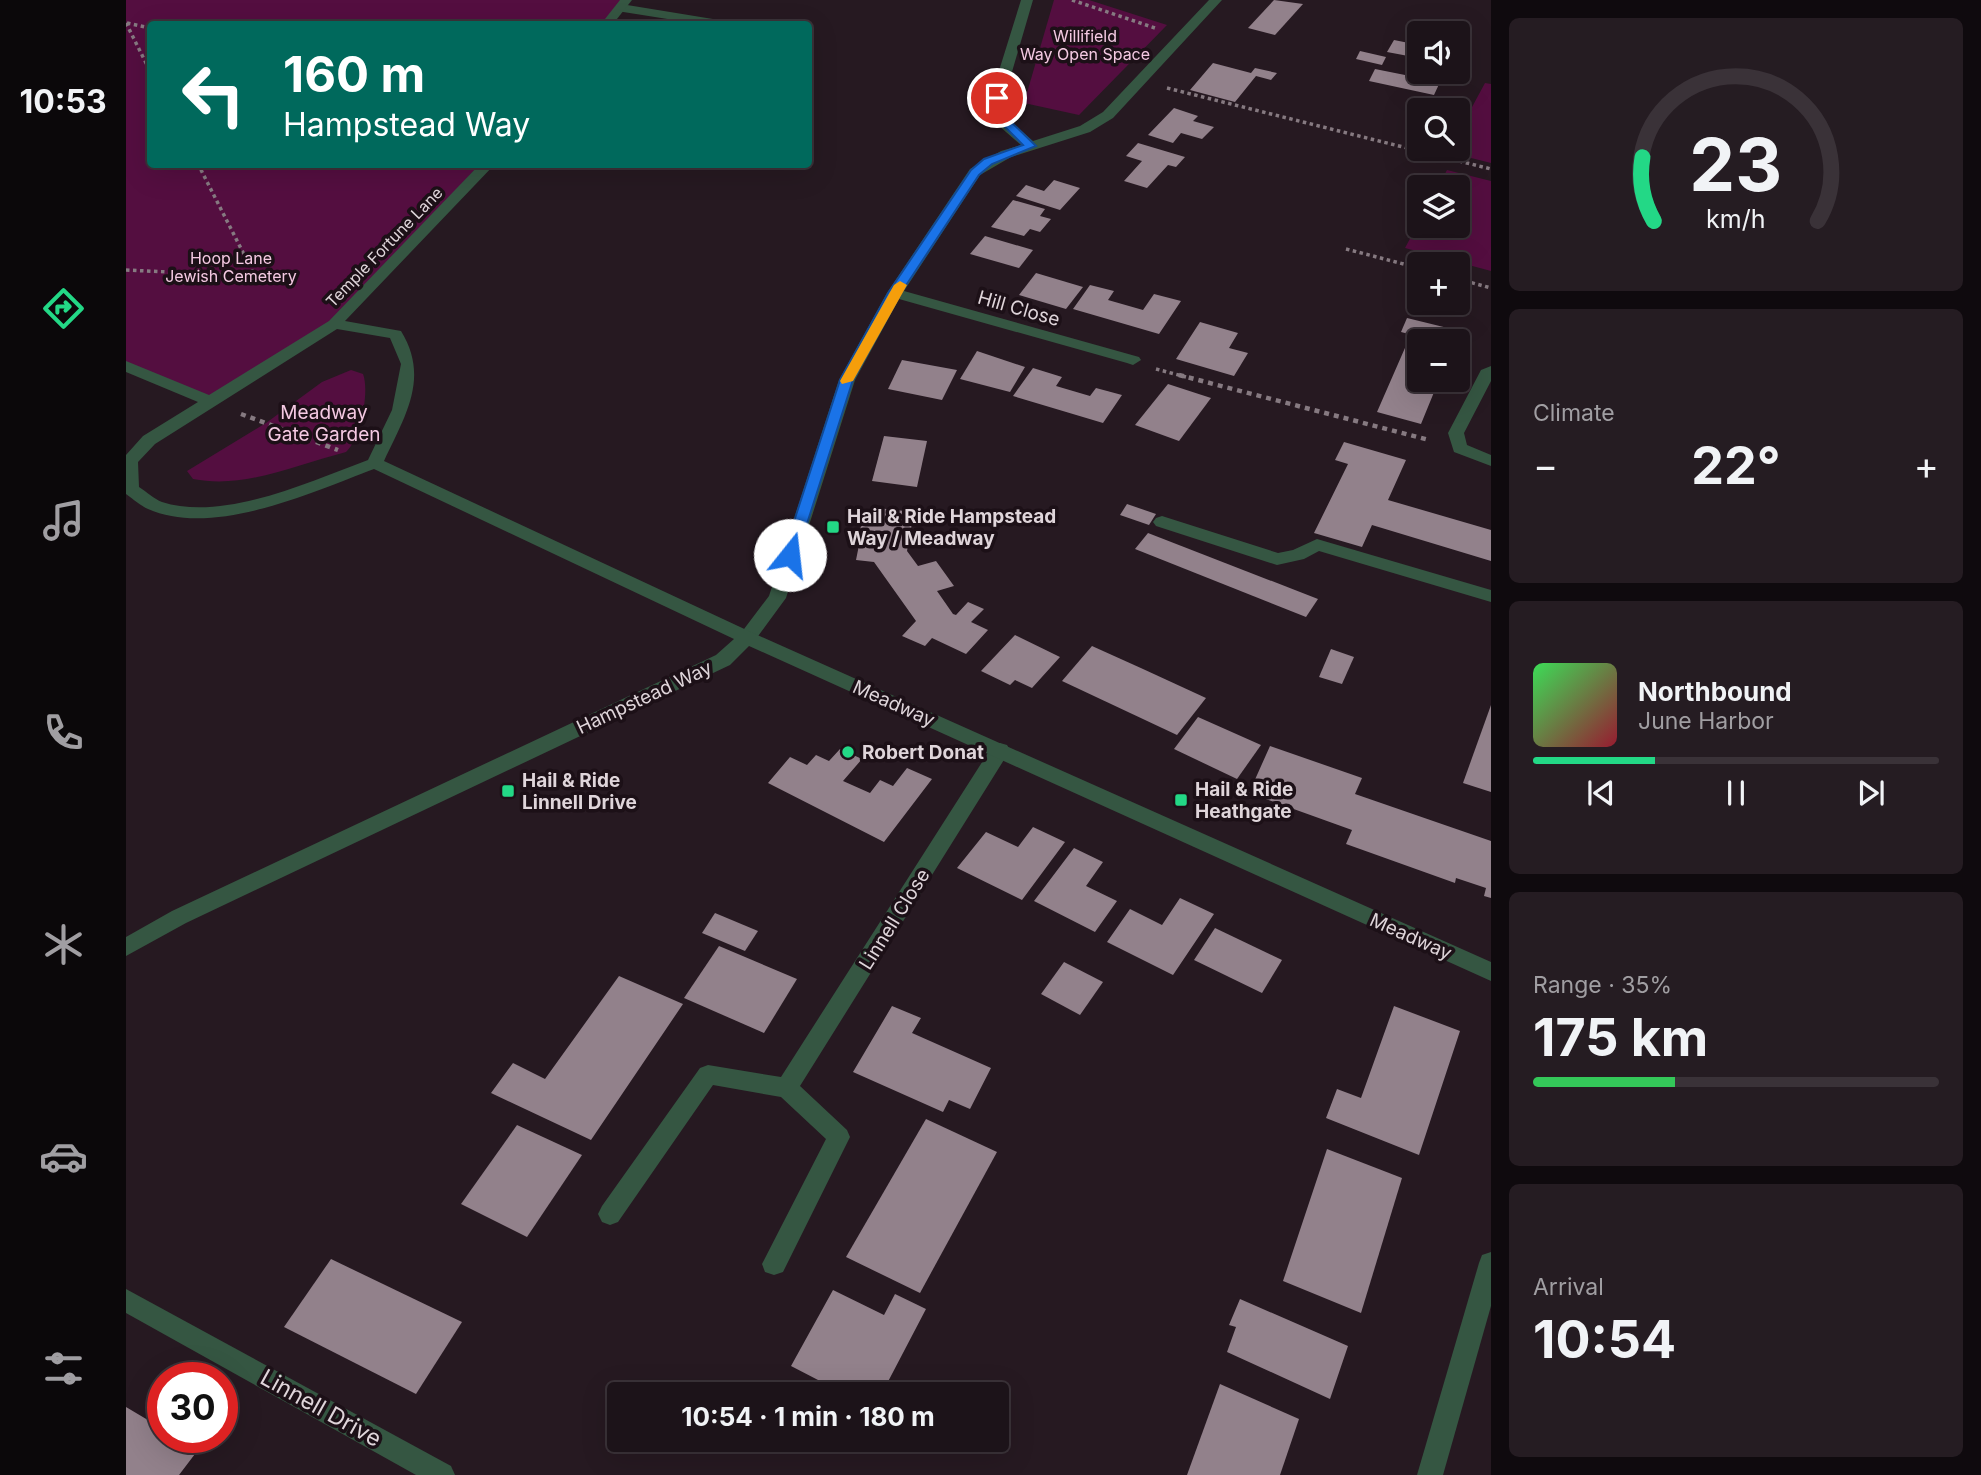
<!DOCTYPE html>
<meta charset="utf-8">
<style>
:root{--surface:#1c1319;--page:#251c22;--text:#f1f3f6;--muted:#a09ea2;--line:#3a3238;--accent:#23d886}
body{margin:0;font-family:Inter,sans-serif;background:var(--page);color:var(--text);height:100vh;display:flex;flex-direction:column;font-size:26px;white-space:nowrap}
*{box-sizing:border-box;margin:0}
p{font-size:23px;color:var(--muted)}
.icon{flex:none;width:38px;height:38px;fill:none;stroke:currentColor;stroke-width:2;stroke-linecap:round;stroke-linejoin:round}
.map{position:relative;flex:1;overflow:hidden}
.side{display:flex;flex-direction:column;gap:18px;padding:18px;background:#0f0a0e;width:490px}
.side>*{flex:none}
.top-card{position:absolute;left:21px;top:21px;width:665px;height:147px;border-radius:7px;box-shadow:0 7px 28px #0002,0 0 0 2px var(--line);background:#00695c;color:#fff;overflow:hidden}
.fabs{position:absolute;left:1281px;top:21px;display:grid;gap:14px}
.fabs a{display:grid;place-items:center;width:63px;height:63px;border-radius:7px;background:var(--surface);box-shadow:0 7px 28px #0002,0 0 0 2px var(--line);font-size:35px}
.speed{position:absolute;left:21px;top:1362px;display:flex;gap:14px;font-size:35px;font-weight:700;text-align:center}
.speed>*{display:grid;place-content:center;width:91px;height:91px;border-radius:50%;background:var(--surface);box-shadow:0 7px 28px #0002,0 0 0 2px var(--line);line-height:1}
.speed .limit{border:10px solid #d22;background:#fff;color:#111}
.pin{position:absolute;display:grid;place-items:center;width:60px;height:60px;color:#fff;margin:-30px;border:4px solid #fff;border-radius:50%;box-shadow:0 2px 7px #0007}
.me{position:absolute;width:77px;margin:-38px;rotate:16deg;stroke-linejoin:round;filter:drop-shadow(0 0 5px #0008)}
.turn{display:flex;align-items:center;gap:24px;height:147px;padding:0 21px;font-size:32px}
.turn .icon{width:91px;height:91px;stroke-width:2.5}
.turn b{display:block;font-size:49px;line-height:60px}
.big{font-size:52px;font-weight:700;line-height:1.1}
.side .widget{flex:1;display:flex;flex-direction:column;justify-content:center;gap:10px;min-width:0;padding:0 24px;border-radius:10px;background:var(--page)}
.side .dial{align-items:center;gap:0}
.dial svg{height:182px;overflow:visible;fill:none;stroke:var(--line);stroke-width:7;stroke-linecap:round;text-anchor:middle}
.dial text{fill:var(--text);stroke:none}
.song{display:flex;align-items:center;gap:21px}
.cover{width:84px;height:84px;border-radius:10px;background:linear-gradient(135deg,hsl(130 70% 55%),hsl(350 70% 35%))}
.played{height:7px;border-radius:4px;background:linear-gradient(90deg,var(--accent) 30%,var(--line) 30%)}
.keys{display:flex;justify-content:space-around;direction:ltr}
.heat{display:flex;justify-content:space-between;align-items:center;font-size:38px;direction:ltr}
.charge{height:10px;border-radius:5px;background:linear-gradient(90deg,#34c759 35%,var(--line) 0)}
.trip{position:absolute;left:481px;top:1382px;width:402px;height:70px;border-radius:7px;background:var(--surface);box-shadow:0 7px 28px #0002,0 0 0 2px var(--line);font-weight:700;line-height:70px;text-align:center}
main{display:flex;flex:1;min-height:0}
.tab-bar{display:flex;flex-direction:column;width:126px;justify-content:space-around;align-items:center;background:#0b080a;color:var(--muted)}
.tab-bar .icon{width:49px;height:49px}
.tab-bar .active{color:var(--accent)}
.tab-bar b{font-size:32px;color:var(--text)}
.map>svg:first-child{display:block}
.green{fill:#540e40}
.building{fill:#92818b}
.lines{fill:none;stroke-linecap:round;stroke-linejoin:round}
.path-far1{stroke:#867a81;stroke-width:3.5;stroke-dasharray:3.5 3.5;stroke-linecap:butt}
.path{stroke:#867a81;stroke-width:4.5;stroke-dasharray:5 5;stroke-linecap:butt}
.service{fill:#355642;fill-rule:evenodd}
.minor{fill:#355642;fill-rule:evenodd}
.tertiary{fill:#355642;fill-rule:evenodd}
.route{fill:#1a73e8;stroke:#114b97;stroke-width:2}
.slow{fill:#f59e0b}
.poi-dot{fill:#23d886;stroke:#1c1017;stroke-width:2.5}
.labels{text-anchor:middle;stroke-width:7;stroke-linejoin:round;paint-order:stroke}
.far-park-label{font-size:16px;fill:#f4c9e2;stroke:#1c1017}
.far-street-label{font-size:16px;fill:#dfd5da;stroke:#1c1017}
.street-label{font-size:19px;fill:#dfd5da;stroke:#1c1017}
.park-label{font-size:19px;fill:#f4c9e2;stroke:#1c1017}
.poi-label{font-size:19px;font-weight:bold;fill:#dfd5da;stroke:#1c1017;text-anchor:start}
.near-street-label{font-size:23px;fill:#dfd5da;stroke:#1c1017}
</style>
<main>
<nav class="tab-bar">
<b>10:53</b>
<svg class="icon active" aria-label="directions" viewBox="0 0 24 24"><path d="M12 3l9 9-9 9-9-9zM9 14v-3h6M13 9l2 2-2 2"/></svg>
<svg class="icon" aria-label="music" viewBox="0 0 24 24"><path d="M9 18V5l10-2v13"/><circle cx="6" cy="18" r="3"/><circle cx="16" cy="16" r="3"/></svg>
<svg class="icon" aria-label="phone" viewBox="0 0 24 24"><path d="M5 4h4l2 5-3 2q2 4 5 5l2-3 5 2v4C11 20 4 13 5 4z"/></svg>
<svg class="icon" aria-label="climate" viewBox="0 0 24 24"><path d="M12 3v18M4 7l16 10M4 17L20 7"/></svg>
<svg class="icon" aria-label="car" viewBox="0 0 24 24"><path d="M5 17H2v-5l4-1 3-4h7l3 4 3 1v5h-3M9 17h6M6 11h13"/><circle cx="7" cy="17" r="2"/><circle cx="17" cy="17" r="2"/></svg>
<svg class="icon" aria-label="filters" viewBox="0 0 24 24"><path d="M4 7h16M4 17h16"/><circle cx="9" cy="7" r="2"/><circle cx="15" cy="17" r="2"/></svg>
</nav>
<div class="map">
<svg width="1365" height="1475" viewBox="0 0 1365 1475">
<rect width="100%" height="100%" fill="#261921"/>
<g class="green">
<path d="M0,0h498l-18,24h-456v140l329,1 -145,159 -123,78 -85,-36z"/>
<path d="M928,0h35l78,25 -88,90 -55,-12z"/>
<path d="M1359,83l6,1v79l-44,-11 2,-3h9v-16z"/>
<path d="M1321,170l44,11v90l-86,-23 14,-26v4h39v-39h-20z"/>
<path d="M225,370l12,4c7,18 -3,66 -17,78 -51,13 -100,37 -153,27l-6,-8 79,-48 56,-41z"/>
</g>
<g class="building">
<path d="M1148,0l29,4 -28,31 -27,-7z"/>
<path d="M1268,40l25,5v13l-32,-6z"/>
<path d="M1234,51l26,6 -4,8 -26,-6z"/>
<path d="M1087,63l38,10 4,-5 22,5 -6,7 -15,-4 -21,26 -45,-12z"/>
<path d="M1249,69l65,13 -6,13 -65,-14z"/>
<path d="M1048,108l24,8 -5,5 21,6 -12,12 -21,-6 -8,10 -25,-8z"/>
<path d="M1012,143l47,14 -9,10 -8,-2 -21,23 -23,-7 18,-20 -16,-5z"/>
<path d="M928,180l26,8 -20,22 -44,-14 10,-11 18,6z"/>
<path d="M887,200l32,9 -5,7 11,3 -11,13 -10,-3 -6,7 -33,-9z"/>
<path d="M859,236l48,14 -14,18 -49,-14z"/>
<path d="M910,273l47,14 -17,22 -47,-14z"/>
<path d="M964,285l24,6 -6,9 35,10 11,-16 27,7 -22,33 -86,-25z"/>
<path d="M1281,318l57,14 -4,9h-24l-35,-9z"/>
<path d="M1074,322l38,11 -9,15 19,5 -14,23 -58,-17z"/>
<path d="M1282,341l11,3v36h20l-18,44 -44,-12z"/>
<path d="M851,351l48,16 -15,25 -50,-13z"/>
<path d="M776,360l55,10 -15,30 -54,-11z"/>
<path d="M907,368l29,9 -6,9 34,10 6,-8 26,7 -19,28 -90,-27z"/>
<path d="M1042,384l43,14 -32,43 -44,-16z"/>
<path d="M758,436l43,5 -10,46 -45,-6z"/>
<path d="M1218,442l62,18 -18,40 103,30v31l-119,-36 -10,22 -48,-14 34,-69 -13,-4z"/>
<path d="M1001,504l29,10 -7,11 -29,-10z"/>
<path d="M751,508l37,4 -7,39 11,15 18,-5 18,25 -17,5 16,23 3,1 12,-13 16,7 -13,13 17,8 -22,24 -34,-16 -7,8 -23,-10 14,-15 -42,-59 -18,-2 4,-20 11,1 2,-10 -13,-1 4,-16 12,1z"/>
<path d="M1022,533l170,66 -12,18 -171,-68z"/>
<path d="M889,635l45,22 -28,31 -17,-8 -5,5 -29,-14z"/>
<path d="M966,646l51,23 63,29 -29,37 -115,-54z"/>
<path d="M1205,649l23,8 -12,27 -23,-7z"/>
<path d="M1365,705v87l-28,-9z"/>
<path d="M1072,717l63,28 -24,34 -63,-30z"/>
<path d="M1144,746l92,32 -7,16 136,47v57l-7,-2 2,-8 -30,-10 -1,5 -109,-39 6,-14 -103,-37z"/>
<path d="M714,749l22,10 -19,22 27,12 10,-13 13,6 14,-18 25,11 -48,63 -116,-59 22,-26 17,8 9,-10 13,6z"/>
<path d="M907,827l32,15 -43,58 -65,-32 29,-36 32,15z"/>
<path d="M948,848l29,14 -17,24 31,15 -22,31 -61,-31z"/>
<path d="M1054,898l34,16 -41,61 -66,-33 23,-33 32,16z"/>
<path d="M589,913l43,18 -13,20 -43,-18z"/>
<path d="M1089,928l67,32 -20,33 -68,-33z"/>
<path d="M593,946l78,33 -33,54 -80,-35z"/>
<path d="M938,962l39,20 -23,33 -39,-21z"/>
<path d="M493,976l64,28 -92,136 -100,-47 22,-30 32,16z"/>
<path d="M766,1006l29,12 -9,15 79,35 -21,41 -21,-9 -6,12 -90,-40z"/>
<path d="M1268,1006l66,25 -41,124 -93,-37 11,-29 24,9z"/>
<path d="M800,1119l71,33 -77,141 -74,-36z"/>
<path d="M391,1125l65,30 -55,82 -66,-33z"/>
<path d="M1201,1149l75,29 -41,135 -78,-32z"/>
<path d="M205,1259l131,63 -46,72 -132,-67z"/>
<path d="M707,1290l51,25 11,-21 31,15 -45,86h-34l-56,-29z"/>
<path d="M1114,1299l108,47 -18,53 -103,-47 9,-25 -7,-2z"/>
<path d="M1094,1384l79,35 -19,56h-93z"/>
<path d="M0,1407l37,22v8h12l23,13 -19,25h-53z"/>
</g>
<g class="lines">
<g class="path-far1">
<path d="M946,0l83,28"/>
<path d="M0,23l24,48"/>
<path d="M1,23l23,5"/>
<path d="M1041,88l324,81"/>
<path d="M1220,249l73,19"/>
<path d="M0,270l129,6 -57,-112"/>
<path d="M1332,279l33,9"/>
<path d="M1030,369l30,8"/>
</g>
<g class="path">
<path d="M1053,375l250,65"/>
<path d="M115,414l97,36"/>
</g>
<path class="service" d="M1036,516l116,37 15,-3 24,-11 174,51v12l-172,-51 -15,8 -27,6 -121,-39 -3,-4 3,-4z"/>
<g class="minor">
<path d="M895,0h12l-31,106 7,14 24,21 47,-15 23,-14 106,-112h13l-109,118 -23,14 -79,25 -31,18 -76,116 235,66 2,3 -8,5 -6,-2 -228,-64 -44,81 -69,218 -33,45h-12l-3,-5 3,-5 28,-37 70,-216 48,-87 83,-124 31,-18 20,-6 -23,-20 -10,-19z"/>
<path d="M495,4l98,16 6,4h-26l-82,-13v-6z"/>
<path d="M1365,366v15l-27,52 3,12 24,10v11l-37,-14 -6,-19 33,-63z"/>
<path d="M874,743l7,2 3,5 -3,5 -207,331 47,44 3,7 -67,135 -9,3 -9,-3 -3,-8 64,-125 -45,-42 -68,-12 -95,137 -8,3 -8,-3 -4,-8 4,-8 98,-138 8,-3 73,12 212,-332z"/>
<path d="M1365,1252v54l-48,169h-26l62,-212 3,-8z"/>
<path d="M0,1289l325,177 4,9h-39l-290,-162z"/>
</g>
<g class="tertiary">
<path d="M494,0h12l-19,24h-12z"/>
<path d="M354,164h15l-150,157 56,10c29,47 4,85 -17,130l369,172 738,329v19l-742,-335 -19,19 -544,258 -60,33v-19l46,-26 544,-256 18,-16 -360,-170c-61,23 -161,69 -226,40 -7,-3 -15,-10 -22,-15v-39l17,-19 55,-34 -72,-30v-11l83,34 120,-74zM211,329l53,9 11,26 -9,46 -24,50c-57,21 -144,62 -206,42 -8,-3 -15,-10 -23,-15l-1,-25 17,-18z"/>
</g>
</g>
<path class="route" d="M871,94l6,4v16l33,32 -44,18 -13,11 -78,118 -48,87 -56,175 -7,5 -5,-2 -2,-3 57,-175 48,-87 83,-123 13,-11 39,-14 -31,-31v-16z"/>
<path class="slow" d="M774,281l7,4 -54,96 -11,3 -2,-3 54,-96z"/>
<g class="poi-dot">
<rect x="700" y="520" width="14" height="14" rx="3.5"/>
<circle cx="722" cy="752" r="7"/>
<rect x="375" y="784" width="14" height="14" rx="3.5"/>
<rect x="1048" y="793" width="14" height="14" rx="3.5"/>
</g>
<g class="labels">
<g class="far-park-label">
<text x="959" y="42">Willifield<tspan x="959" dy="18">Way Open Space</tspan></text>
<text x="105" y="264">Hoop Lane<tspan x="105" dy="18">Jewish Cemetery</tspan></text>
</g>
<g class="far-street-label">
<text transform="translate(258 247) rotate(-46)" y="6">Temple Fortune Lane</text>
</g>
<g class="street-label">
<text transform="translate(893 308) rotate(16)" y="7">Hill Close</text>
<text transform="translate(518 697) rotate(-25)" y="7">Hampstead Way</text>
<text transform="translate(768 703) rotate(24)" y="7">Meadway</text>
<text transform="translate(768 919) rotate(-58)" y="7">Linnell Close</text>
<text transform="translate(1285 936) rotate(24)" y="7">Meadway</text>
</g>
<g class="park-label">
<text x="198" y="419">Meadway<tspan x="198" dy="22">Gate Garden</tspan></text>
</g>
<g class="poi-label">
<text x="721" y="523">Hail &amp; Ride Hampstead<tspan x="721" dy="22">Way / Meadway</tspan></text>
<text x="736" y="759">Robert Donat</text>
<text x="396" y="787">Hail &amp; Ride<tspan x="396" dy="22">Linnell Drive</tspan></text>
<text x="1069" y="796">Hail &amp; Ride<tspan x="1069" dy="22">Heathgate</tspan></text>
</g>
<g class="near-street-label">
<text transform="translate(195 1408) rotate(29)" y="8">Linnell Drive</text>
</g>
</g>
</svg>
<div class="fabs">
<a><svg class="icon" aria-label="sound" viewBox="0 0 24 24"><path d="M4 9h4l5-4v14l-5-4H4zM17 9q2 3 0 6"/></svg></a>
<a><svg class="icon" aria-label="search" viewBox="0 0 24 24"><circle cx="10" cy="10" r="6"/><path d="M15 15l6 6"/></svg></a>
<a><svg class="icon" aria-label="layers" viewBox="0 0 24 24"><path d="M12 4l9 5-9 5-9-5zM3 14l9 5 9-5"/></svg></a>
<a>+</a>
<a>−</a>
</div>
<div class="speed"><div class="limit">30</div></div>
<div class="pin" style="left:871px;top:98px;background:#d93025"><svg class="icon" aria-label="arrive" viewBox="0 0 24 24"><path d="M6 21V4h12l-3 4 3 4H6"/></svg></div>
<svg class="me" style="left:664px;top:555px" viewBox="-20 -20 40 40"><circle r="19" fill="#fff"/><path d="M0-13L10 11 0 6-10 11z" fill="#1a73e8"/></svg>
<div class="trip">10:54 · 1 min · 180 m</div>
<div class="top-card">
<div class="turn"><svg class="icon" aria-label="left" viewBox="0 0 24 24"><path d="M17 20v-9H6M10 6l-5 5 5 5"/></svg><div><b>160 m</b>Hampstead Way</div></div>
</div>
</div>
<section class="side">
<div class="widget dial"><svg viewBox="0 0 100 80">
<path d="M14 69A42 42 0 1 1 86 69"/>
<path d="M14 69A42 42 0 0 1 9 41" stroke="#23d886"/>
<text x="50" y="56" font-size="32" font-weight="700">23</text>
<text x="50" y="72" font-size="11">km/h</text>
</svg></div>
<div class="widget"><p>Climate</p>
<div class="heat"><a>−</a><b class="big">22°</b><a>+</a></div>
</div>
<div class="widget">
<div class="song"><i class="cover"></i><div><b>Northbound</b><p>June Harbor</p></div></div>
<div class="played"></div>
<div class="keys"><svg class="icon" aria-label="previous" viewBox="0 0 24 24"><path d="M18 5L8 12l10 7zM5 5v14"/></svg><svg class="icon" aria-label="pause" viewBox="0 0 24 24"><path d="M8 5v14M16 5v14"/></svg><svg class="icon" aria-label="next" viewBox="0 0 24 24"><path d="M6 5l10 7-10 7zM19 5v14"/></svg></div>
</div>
<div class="widget"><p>Range · 35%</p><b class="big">175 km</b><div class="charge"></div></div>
<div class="widget"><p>Arrival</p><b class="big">10:54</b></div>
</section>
</main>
